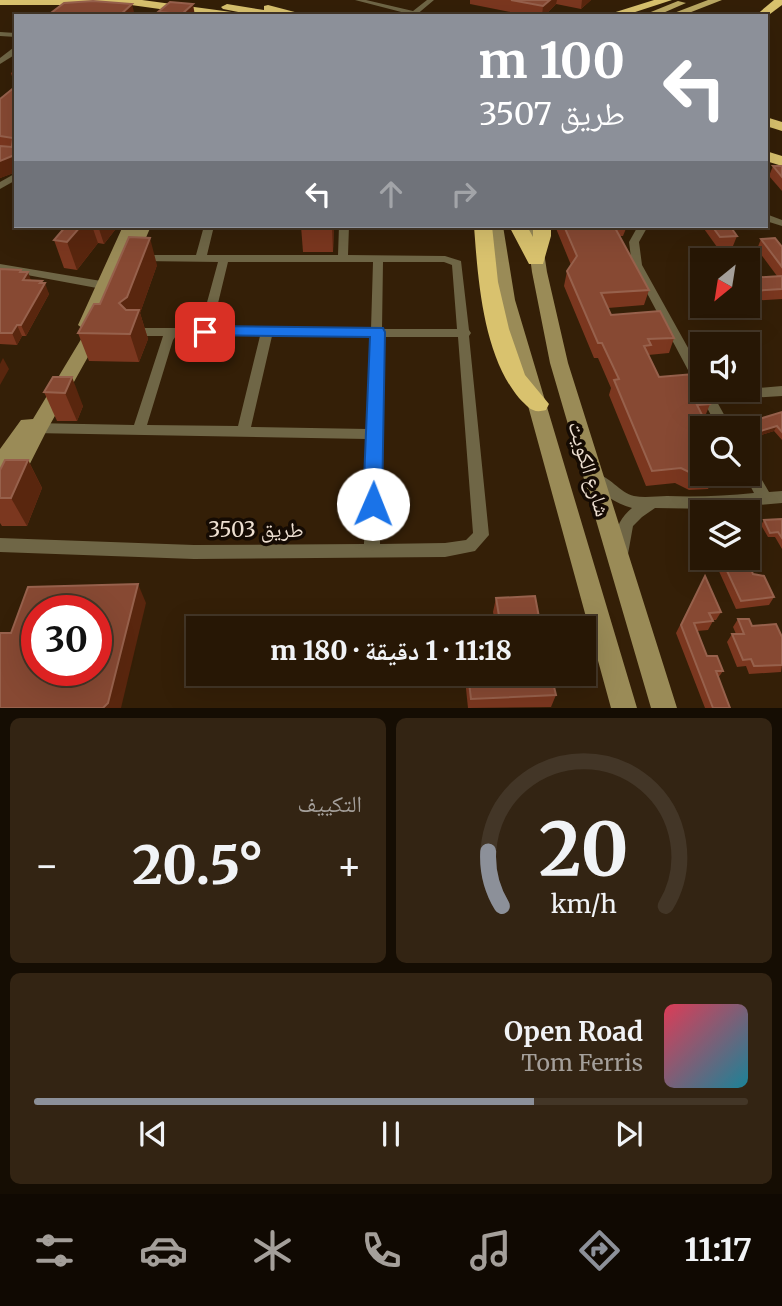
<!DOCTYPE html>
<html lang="ar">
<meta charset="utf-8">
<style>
:root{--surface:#271705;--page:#332413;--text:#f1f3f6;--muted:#a49f9a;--line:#433627;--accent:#8c9099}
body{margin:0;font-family:Merriweather,"Noto Naskh Arabic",serif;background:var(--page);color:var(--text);direction:rtl;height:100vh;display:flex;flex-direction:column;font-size:26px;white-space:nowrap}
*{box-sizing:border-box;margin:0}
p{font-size:23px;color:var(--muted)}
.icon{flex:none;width:38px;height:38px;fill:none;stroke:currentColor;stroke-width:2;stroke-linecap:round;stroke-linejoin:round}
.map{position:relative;height:708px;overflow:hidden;direction:ltr}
.drawer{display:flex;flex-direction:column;gap:10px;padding:10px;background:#150d03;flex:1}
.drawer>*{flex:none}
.top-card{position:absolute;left:14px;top:14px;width:754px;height:214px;border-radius:0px;box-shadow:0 7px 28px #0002,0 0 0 2px var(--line);direction:rtl;background:#8c9099;color:#fff;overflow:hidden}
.needle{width:46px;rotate:210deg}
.controls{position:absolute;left:690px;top:248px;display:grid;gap:14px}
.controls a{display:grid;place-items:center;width:70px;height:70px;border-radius:0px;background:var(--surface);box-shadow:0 7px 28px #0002,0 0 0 2px var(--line);font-size:35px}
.speed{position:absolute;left:21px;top:595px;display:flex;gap:14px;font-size:35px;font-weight:700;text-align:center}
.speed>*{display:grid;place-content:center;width:91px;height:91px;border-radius:50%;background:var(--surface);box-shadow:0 7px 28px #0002,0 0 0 2px var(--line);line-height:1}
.speed .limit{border:10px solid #d22;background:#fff;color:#111}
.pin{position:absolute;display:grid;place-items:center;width:60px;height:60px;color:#fff;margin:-30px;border-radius:14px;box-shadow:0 4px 10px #0006}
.me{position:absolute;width:77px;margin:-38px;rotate:1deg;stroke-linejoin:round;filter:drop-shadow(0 0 5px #0008)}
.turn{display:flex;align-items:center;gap:24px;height:147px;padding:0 28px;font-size:32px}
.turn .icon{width:91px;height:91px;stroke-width:2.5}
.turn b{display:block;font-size:49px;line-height:60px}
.lanes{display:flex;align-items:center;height:66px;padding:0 28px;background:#0003;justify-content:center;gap:35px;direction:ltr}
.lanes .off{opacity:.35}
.big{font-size:52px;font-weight:800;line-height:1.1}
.drawer .tile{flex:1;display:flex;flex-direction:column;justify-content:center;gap:10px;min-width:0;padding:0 24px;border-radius:10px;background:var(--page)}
.drawer .dial{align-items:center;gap:0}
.dial svg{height:182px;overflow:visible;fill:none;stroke:var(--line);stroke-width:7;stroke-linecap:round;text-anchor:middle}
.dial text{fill:var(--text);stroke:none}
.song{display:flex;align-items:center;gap:21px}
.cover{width:84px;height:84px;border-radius:10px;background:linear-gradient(135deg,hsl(350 70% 55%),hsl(190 70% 35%))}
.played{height:7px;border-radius:4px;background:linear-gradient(90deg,var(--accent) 70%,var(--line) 70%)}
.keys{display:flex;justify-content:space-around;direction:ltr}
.heat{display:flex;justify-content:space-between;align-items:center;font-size:38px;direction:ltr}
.drawer .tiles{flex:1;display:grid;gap:10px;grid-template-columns:1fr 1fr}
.tile:last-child{grid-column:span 2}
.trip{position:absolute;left:186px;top:616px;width:410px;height:70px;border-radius:0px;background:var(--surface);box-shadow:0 7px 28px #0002,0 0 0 2px var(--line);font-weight:800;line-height:70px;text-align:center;direction:rtl}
.tabs{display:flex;height:112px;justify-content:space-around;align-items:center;background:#100902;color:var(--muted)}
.tabs .icon{width:49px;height:49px}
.tabs .selected{color:var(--accent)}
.tabs b{font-size:32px;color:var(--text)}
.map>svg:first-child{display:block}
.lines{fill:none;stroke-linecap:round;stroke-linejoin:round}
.street{fill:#6f6646;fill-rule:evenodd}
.secondary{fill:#9a8b57;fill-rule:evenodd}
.primary{fill:#bba863;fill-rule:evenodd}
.highway{fill:#d9c26e;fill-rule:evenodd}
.wall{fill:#7b371f}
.shaded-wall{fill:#59260e}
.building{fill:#874933;stroke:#97614c;stroke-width:2;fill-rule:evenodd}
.route{fill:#1a73e8;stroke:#114b97;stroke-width:2}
.labels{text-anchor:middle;stroke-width:7;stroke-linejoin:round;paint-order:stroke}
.street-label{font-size:21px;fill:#eee0d2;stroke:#150b03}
</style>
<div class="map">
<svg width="782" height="708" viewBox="0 0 782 708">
<rect width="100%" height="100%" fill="#341f07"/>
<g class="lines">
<g class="street">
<path d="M355,0h11l47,11 14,-11h7l-19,16h-8l2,-2z"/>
<path d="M0,32l16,1v4l-16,-1z"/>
<path d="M13,48h3v6l-16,10v-6z"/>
<path d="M16,173v7l-16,9v-7z"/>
<path d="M766,214l16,6v6l-16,-5z"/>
<path d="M204,226h10l-7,29h131l1,-29h10l-1,29 97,1 16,5 8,69 2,3 -2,3 20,199 -14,16 -30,6 -251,2 -194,-7v-14l194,7 170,-1 3,-105 -335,-6 -5,-1 -2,-4 2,-4 5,-1 102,2 29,-89h-27l-6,-4 6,-4h64l18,-66 -78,-1 -5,-3 5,-3h56zM228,262h145l-2,67 -159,-1zM383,262h61l8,3 5,64h-75zM176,336h84l-22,90 -91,-1 26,-85zM272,336l98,1 -2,92 -117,-2zM382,337h76l15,196 -7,7 -21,3 -65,1z"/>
<path d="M638,226h10l-9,16 3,23 60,108v17h45v-1l35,-3v10l-66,4 16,29h-14l-19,-37 1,-3 -4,-4 -64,-120 -3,-23z"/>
<path d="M0,264l113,19 6,4 -6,4 -113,-21z"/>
<path d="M747,461l5,2 17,29 13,-1v12l-68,6 -59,-1 -13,9 -9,9 -5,28 -5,2 -5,-2c-7,-17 0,-35 14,-46 -17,-5 -32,-14 -41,-29l2,-4c13,-4 26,18 41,21 11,2 23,0 33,0 30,1 58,0 87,-3l-10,-19h3z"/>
</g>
<g class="secondary">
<path d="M123,226h28l-15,35 -5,2 -8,-5 -28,66 8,6 -56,100 -40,79 -7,3v-29l6,-12 -6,2v-24l21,-29 12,-1 53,-88 -8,-6z"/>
<path d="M489,226h14l12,74 122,408h-26l-112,-408z"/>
<path d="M526,226h14l7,46 21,91 109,345h-26l-101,-345 -18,-91z"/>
</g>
<g class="primary">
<path d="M708,0h14l-41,16h-15z"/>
<path d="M678,1l8,2 -30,13h-15z"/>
</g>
<g class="highway">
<path d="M0,0h142l97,13 6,3h-35l-79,-11h-131z"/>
<path d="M654,0h18l-49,16h-20z"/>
<path d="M774,0h8v5l-16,12 -11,-1z"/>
<path d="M227,4l37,6v-4l4,-1 42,11h-52l-35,-7 -2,-2z"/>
<path d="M766,117l16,5v9l-16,-5z"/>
<path d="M766,151l16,5v10l-16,-5z"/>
<path d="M474,226h18l6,56 11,47 16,46 24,29 -3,6c-14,4 -18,-3 -27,-12 -36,-43 -41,-118 -45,-172z"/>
<path d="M509,226h18l6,11v-11h18v10l-8,28h-14z"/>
</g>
</g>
<g class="wall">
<path d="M470,0h121l-10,9 -25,-5 -12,12h-14l-60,-12z"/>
<path d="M158,12l37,3 11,1h-47z"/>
<path d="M51,13l84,3h-83z"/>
<path d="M16,69v103l-16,6v-79l15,-13 -4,-13z"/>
<path d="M773,166h9v25l-13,-15z"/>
<path d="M66,226h52l-14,18 -6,-1 -21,27 -13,-2 -10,-28z"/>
<path d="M301,226h33l-1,26h-30z"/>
<path d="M555,226h72l-4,10h-4l30,54 -5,15 -36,3 3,7 63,23 -5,15 -21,2 11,22 51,27 -6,15 -2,10v45h13l-7,15 -19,1 -14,-7 -29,3 -37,-91 2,-7 -13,-30h-4l-30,-72 3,-15 4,-6z"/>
<path d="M702,226h28l7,10 -4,10 -16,1z"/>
<path d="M761,239l21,8v52l-35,2v-23l30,-2 -20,-27z"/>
<path d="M157,265l-17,48 8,26 -9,23 -50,-1 -11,-28 22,-29z"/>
<path d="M0,269l22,3 9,8 12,3 6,11 -23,42h-4l-5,9 -17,-1z"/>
<path d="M53,377l30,29 -6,15h-20l-13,-29z"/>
<path d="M782,412v28l-8,-9 -22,7 -5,-6v-3l-4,-1 3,-5z"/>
<path d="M28,460l14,28 -15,38h-25l-2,-3v-53z"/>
<path d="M782,519v30l-7,-12h-7l-7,-12 3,-5z"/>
<path d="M713,558h23l3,7 14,9 21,23 -5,8 -33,4z"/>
<path d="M705,576l16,36 -5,8h-3v1l-5,9 -11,1 10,25 16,15 -5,7 12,30h-25l-29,-75z"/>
<path d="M496,598l45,30h-45l-3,-16z"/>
<path d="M738,619l14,7 30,39 -1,7 -32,2 -3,-8 -9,1 -10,-25 5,-8h4l-3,-7z"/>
<path d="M465,674h86l5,21 -5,12 -83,1 -3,-29z"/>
</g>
<g class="shaded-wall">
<path d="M550,0h7l-1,4 -12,12h-2l1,-10z"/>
<path d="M582,0h9l-10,9z"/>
<path d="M132,4l3,12h-16z"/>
<path d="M193,4l2,12h-13v-2z"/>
<path d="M16,153v19l-16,6v-17z"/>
<path d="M81,226h11l6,17 -21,27 -10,-28z"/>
<path d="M98,226h20l-14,18z"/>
<path d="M332,226h2l-1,26z"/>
<path d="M150,238l7,27 -17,48 8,26 -9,23 -9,-28 -11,-31z"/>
<path d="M21,270l3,8 4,-6 4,11 -4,8 -8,-19z"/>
<path d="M42,281l2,4 1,-2 4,11 -23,42 -5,-11z"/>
<path d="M17,325l5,11 -5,9 -5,-12z"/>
<path d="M3,358l6,11 -9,16v-21z"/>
<path d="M72,377l11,29 -6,15 -12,-28z"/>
<path d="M777,426l-3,5 -22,7 2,-5z"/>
<path d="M28,460l14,28 -15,38 -16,-28z"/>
<path d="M138,584l8,19 -25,105h-18z"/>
</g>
<g class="building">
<path d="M511,0h39l-7,6z"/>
<path d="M93,1l39,3 -13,12h-24l-44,-3 13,-10z"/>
<path d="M170,2l23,2 -11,10 -24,-2z"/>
<path d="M16,86v67l-4,3 -12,5v-15l12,1 1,-9 -13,-2v-37z"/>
<path d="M773,166h9v11z"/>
<path d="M66,226h15l-14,16 -13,-2z"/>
<path d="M564,226h50l35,64 -48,3 10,22 49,-4 14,27 -26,1 3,6 -7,1 15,31 35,-3 16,30 -13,1 11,22 15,-1 2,3h-23v45h1l-8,1 -14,-7 -29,3 -38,-91 5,-1 -17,-36h-4l-31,-72 10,-15z"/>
<path d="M712,226h18l7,10 -17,1z"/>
<path d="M129,237l21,1 -23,59 -8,6 7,7h13l-9,24 -52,-1 16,-29h6z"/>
<path d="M775,238l7,9v20l-21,-28z"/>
<path d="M0,269l21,1 -1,2h8l-5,8 19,1 -2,2h5l-24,42h-4l-5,8h-12z"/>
<path d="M782,276v13l-31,2 -4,-6v-7z"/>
<path d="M53,377h19l-7,16 -21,-1z"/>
<path d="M782,412v20l-5,-6 -23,7 -8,-10z"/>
<path d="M5,460h23l-17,38h-11v-28z"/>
<path d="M782,519v19l-4,-6 -8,1 -6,-13z"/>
<path d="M721,558h15l3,7 10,-1 4,10 11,2 10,21 -33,4z"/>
<path d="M705,576l16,36 -12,1 4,8 -19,2 13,33h10l6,15h-7l14,37h-17l-32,-83z"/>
<path d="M138,584l-30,119 -5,5h-103v-75h11l17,-46zM37,611h59v59h-59z"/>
<path d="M535,596l6,32h-40l-5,-30z"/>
<path d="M738,619h11l3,7 24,-2 6,13v28l-28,1 -3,-7 -8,1 -11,-26h12z"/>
<path d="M468,674h83l5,21 -85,4z"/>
</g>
<path class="route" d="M205,326l178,2 2,4 -3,172 -3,5 -6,3 -7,-3 -3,-5 7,-167 -170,-2 -2,-3 2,-4z"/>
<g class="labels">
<g class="street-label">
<text transform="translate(589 469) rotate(73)" y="7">شارع الكويت</text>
<text x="256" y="537">طريق 3503</text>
</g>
</g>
</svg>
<div class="controls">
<a><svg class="needle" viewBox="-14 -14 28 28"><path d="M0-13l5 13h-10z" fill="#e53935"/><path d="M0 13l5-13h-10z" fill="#a49f9a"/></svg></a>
<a><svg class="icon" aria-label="sound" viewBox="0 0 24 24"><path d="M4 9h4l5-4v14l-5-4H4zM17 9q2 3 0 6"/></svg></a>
<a><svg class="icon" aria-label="search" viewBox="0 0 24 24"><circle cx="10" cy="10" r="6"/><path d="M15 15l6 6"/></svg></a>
<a><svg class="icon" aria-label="layers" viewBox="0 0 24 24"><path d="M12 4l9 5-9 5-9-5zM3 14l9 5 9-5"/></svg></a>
</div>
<div class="speed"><div class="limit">30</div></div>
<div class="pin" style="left:205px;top:332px;background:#d93025"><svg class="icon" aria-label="arrive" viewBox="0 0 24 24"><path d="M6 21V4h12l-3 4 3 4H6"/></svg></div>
<svg class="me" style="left:373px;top:504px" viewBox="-20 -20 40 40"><circle r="19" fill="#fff"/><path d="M0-13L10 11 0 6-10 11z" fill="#1a73e8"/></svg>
<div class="trip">11:18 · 1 دقيقة · 180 m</div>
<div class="top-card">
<div class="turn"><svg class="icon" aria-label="left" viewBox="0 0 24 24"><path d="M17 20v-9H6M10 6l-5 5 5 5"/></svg><div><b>100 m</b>طريق 3507</div></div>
<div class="lanes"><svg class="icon" aria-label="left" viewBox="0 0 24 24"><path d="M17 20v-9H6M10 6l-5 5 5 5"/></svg><svg class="icon off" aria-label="ahead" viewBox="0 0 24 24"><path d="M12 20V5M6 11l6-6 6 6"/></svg><svg class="icon off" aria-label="right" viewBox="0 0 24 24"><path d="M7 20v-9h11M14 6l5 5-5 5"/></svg></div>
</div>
</div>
<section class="drawer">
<div class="tiles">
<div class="tile dial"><svg viewBox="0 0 100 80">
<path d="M14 69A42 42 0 1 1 86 69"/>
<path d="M14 69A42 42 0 0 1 8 45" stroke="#8c9099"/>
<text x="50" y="56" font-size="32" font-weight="700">20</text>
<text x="50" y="72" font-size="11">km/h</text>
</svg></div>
<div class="tile"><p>التكييف</p>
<div class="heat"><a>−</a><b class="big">20.5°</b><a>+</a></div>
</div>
<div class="tile">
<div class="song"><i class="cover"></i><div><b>Open Road</b><p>Tom Ferris</p></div></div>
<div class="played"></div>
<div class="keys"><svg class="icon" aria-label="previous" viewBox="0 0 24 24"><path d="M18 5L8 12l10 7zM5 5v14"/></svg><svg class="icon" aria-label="pause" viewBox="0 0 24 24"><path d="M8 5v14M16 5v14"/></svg><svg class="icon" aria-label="next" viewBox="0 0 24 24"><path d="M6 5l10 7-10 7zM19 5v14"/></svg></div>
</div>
</div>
</section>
<nav class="tabs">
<b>11:17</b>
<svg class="icon selected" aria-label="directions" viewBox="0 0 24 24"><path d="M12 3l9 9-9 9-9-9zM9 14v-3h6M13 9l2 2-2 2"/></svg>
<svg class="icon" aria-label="music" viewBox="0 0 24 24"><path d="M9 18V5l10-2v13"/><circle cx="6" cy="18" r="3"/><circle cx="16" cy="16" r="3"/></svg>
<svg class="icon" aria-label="phone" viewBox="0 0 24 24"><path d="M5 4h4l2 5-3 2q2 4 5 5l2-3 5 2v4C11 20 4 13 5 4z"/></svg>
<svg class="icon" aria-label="climate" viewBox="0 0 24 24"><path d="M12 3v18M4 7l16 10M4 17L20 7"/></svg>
<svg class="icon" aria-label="car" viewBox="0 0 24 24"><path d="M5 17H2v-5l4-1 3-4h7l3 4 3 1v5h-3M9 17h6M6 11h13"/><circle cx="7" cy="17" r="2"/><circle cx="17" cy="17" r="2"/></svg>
<svg class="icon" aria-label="filters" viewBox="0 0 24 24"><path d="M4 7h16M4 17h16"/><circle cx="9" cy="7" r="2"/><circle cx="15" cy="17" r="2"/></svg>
</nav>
